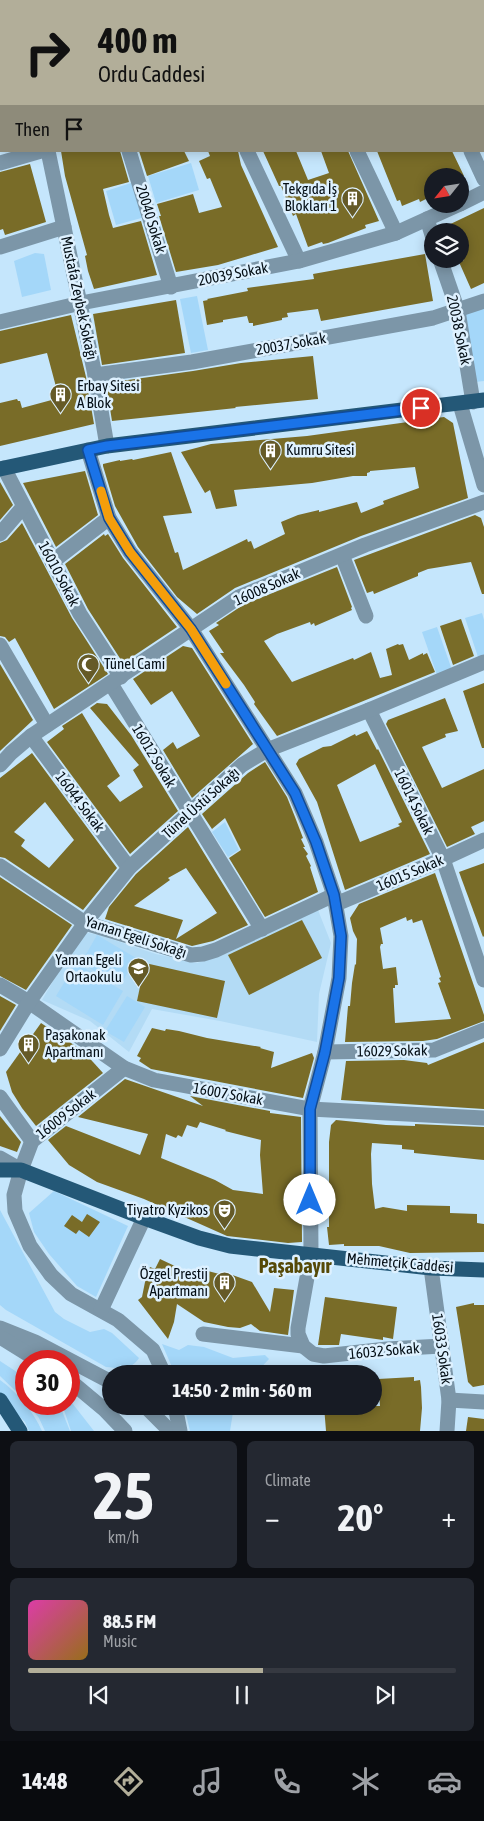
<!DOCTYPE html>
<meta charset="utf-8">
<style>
:root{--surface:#171b24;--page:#242831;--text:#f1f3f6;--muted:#9ea1a6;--line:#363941;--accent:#b2ae99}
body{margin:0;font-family:"Asap Condensed",sans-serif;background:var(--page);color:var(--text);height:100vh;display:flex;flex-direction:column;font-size:19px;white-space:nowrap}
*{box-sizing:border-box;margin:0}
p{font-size:16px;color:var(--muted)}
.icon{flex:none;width:28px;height:28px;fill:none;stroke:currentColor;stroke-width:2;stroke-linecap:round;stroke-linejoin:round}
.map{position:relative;height:1431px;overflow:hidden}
.side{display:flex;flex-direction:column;gap:10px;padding:10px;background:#0d0f14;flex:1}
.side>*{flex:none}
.guide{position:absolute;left:0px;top:0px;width:485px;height:152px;box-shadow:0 2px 12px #0003;background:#b2ae99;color:#111;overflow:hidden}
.needle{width:32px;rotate:240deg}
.tools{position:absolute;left:424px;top:168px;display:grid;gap:10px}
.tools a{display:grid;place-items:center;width:45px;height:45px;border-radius:50%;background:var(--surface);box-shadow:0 2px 12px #0003;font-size:25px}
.speed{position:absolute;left:15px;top:1350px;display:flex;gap:10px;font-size:25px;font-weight:700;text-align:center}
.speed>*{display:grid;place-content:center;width:65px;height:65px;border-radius:50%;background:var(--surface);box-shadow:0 2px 12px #0003;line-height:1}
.speed .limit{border:8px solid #d22;background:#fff;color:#111}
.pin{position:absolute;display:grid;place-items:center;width:42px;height:42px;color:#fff;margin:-21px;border:2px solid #fff;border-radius:50%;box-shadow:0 1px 5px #0007}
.me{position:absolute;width:55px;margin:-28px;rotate:0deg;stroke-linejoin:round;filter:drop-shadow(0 0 4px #0008)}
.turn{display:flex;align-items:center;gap:18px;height:105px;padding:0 15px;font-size:22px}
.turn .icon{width:65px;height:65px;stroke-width:2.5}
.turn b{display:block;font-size:35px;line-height:42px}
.then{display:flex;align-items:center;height:48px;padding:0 15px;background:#0003;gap:10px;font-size:19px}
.big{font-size:38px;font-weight:700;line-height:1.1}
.side .tile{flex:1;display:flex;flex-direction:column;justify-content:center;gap:8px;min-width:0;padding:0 18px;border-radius:8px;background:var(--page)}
.side .dial{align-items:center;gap:0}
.dial b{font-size:65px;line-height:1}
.song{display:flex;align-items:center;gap:15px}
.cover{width:60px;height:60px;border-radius:8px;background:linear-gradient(135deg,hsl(320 70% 55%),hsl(40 70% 35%))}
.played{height:5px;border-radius:2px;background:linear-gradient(90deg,var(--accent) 55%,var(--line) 55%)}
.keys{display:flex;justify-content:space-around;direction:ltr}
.heat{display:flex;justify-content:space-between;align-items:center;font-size:28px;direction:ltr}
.side .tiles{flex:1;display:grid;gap:10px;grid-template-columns:1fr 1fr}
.tile:last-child{grid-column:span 2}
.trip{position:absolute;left:102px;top:1365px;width:280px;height:50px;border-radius:25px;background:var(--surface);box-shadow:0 2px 12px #0003;font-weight:700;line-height:50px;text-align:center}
.menu{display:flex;height:80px;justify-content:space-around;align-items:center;background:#090b0e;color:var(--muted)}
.menu .icon{width:35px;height:35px}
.menu .on{color:var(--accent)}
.menu b{font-size:22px;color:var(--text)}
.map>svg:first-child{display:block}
.built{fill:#b3dbf5}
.green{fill:#a4d7f9}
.building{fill:#796c28;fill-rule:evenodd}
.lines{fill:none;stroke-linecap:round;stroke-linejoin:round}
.minor{stroke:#7c96a8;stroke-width:15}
.major{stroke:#245877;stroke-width:15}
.route-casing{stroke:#114b97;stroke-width:12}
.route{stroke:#1a73e8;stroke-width:9}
.slow{stroke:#f59e0b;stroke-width:9}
.labels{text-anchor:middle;stroke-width:5;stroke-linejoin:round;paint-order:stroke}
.poi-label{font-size:15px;fill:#040e15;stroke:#def1ff;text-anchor:end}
.street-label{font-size:15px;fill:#040e15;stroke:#def1ff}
.district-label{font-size:20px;font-weight:bold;fill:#554907;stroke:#def1ff}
</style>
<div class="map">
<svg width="484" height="1431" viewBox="0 0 484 1431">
<rect width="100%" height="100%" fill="#c5e6fc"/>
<path class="built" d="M318,910l13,33 -12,51 -2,48 -97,-21 -68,-12 -23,43 -39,-31 -48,-21 37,-63 4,-3 5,-1 11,2 57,19 41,9 28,-9z"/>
<g class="green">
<path d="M191,163l8,27 -43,13 -8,-27z"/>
<path d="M134,182l11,35 -29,8 -10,-34z"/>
<path d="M35,253l9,1 7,36 -29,7 -8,-36z"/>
<path d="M197,296l11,54 -17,3 -11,-54z"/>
<path d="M484,307v74l-9,1 -12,-70z"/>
<path d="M482,613l2,7v38l-5,2 -14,-42z"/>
<path d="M437,627l15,43 -15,5 -15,-43z"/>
<path d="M225,822l14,28 -11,7 -16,-25z"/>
<path d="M97,935l39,23 -16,28 -39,-23z"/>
<path d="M76,963l47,28 -20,34 -47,-29z"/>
<path d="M127,996l18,11 -21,35 -19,-11z"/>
<path d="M54,1191l74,35 -32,71 -19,-11 -28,-32 -15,-22 -5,-19z"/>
<path d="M0,1210l55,102 9,7 26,13 14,-3 8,4 27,25c-8,13 -20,10 -33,9l-100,-57 -6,-5z"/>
<path d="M162,1344l17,6 9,-5 16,2 29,11 32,-3 4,4 -14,15h-80z"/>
<path d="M0,1361l26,17v23l-26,-25z"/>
<path d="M0,1380c18,13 33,31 42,51h-13l-4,-9 -25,-25z"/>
<path d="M69,1399l25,32h-23l-7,-21 4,-5z"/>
<path d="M28,1404h23v5l4,3 7,-1 8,20h-25l-6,-13z"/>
<path d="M184,1406h50l-4,25h-40z"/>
</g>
<g class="building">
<path d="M61,151h59l9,31 -26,7 6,26 4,13 28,-7 16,54 -63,14 -6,-18 -3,-15 2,-1 -22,-79z"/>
<path d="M139,151h45l5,10 -42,15z"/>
<path d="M208,151h30l3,14 37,82 -60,18 -42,7 -17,-56h2l-4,-12 36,-10 6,19 23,-6 -12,-29 -3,1 -8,-18 11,-5z"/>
<path d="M263,151h33l12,29 21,-7 -8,-22h27l31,70 -14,4 1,3 -38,15 -5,1 -1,-2 -14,5 -12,-33 -3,2 -12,-30h-2z"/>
<path d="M377,151h75l12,25h-32v20l-12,6 -1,-3 -17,7 -2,-6 -3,1z"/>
<path d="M30,164l16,58 -41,13 -2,-6 -3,1v-58z"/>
<path d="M484,208v75l-13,6 -12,-27 5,-2 -4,-8v-21h-19l-1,-2z"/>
<path d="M425,254l8,47 -112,20 -3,-12 -31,4 1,4 -6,1v2l-29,6v-3h-4l-2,-7 -24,4v2l-16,3 -4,-24 5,-1 -1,-1 41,-8 -1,-3 7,-1 60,-8 -1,-5z"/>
<path d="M176,300l9,53 -83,12 -9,-51z"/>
<path d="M71,315l15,62 8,47 -94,22v-43l17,-4 1,2h2l2,7 37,-10 -12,-45 -47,11v-33z"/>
<path d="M313,356l5,43 -83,8 1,1 -124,13 -6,-38 87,-12 48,-8z"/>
<path d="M444,417l9,6 15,75 -107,38 -126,52 -38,26 -20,-17 -39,-50 -23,-41 -12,-40v-2l17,-4v1l12,-2 1,1 38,-8 21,61 -29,3 12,37 3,-1 5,18 64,-31 1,3 3,-1 3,8 31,-15 -4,-12 17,-7 21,-5v2l38,-10 4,11 23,-9 -1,-3 36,-13 -4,-21 -45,4v1l-3,1v3h-14l-41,7 -78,7 3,16 -21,3 -6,-19 -5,3 -24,-41 30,-8 96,-8z"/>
<path d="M85,471l13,44 -42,32 -33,-64z"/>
<path d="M0,482l13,23 -13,15z"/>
<path d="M475,515l6,3 3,9v67h-2l-11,-32 -43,7 -10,4v3l-44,18 -1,-3 -6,2 -13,-33z"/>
<path d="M22,523l50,95 36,56 -54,35 -39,-71 -6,4 -4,-5 -5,-1v-93l7,-3z"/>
<path d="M104,534l1,2 3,-2 15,24 54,69 -54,36 -35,-54 -23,-45z"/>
<path d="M337,567l15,40 -1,1 1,2 -37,16 -1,-3 -3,2 -1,-3 -33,12 -13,7 28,41 61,-24 1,2 17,-8 9,26 12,-3 -6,-26 12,-5 1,1 4,-1 6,16 14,-7v2l4,-2 8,19 -158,64 -23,-32 1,-2 -11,-17 -24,-32h4l-15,-22 10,-6 -3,-2 27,-18z"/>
<path d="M461,619l13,37 -21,9 -13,-39z"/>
<path d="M183,646l9,2 61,96 -61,54 -29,-48 10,-8 4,7 23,-13 -28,-45 -21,14 -18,-26z"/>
<path d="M0,664l33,56 -33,31z"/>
<path d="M484,683v65h-2l-19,-57z"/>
<path d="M445,698l13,33 -13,3 1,3 -24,10 20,41 42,-19v52l-13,6 4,7 -28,13 -61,-123 2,-4z"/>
<path d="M97,703l10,1 24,31 47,76 -48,43 -83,-112 17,-13 -2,-3 20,-13 38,63 -13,10 13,16 23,-15 -10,-17 6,-5 -49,-57z"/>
<path d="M367,731l10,19 1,-1 52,105 -85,36 -28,-88 -21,-38 3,-5 24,-12 8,-1 24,-12 1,2zM375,764l27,58 -4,2 2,2 -40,16 -23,-57z"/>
<path d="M32,753l85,115 -34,42 -78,-52 -5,-1v-79zM45,802l29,38 -25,28 -28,-22 4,-6 -11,-8z"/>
<path d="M265,762l22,35 8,20 8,21 -2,1 4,8h-2l5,7 -2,2 5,10 -1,1 8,25 -53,25 -36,-59 12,-8 -16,-32 -13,11 -10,-15 46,-41z"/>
<path d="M188,827l60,98 -35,16 -21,5 -87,-27 4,-12 27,-33zM186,868l31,45 -41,26 7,-19 -49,-14 36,-26 -2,-2z"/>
<path d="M484,863v73l-1,1 -24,-65z"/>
<path d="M435,873l49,142v6l-47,18 -14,2 -78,1 3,-36h2l2,-23 3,-19 1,1 1,-26 -4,-8 -3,-13 9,-14zM406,917l1,4 5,-2 1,4 9,-3 19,57 -2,1 2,4 -3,1 13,36 -56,4 -2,-35h2v-3h3l-1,-8 -1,-10 -13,2 -3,-22 1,-3h2l-3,-16z"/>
<path d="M0,877l72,48 -46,65 -26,-14z"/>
<path d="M302,920l20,38 -73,37 -21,-40z"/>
<path d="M145,963l80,18 -8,37 -80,-17z"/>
<path d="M0,996l16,9 -16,26z"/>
<path d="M41,1023l42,28 20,22 -67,53 -14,-18 -10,-16 -6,-20z"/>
<path d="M152,1028l13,3 1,-2 13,2 28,7 54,9 -1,1 14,4 -3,16 41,-15 2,5 -11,40 -152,-29 -12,-8 2,-3 -4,-2z"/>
<path d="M484,1042v67l-143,-9 5,-39 58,-1 23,3 1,2z"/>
<path d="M125,1079l78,27 -13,-10 80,15v2l31,4 1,125 -14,1 -61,-7 -83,-37 -47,-17 -28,-17 -21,-25 18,-14 74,29 8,-21 -70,-17zM200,1122l26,8 -1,1 36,9 -1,15 3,39 -30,-4 -18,-10 -54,-22 5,-24 10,4 2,-3 4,2 5,-12 10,3z"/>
<path d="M0,1116l21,26 -4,10 -17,-6z"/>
<path d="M336,1120l50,5 29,1v-2l69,3v33l-70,-7v-3l-12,-1v-4l-30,-2 -1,11 1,30 3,25 8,-2 24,4v-6l43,1v7l27,1v9l7,1v28l-74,1 -31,-7h-35v-2l-15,1 -2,-18h2v-85l2,-17z"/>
<path d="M87,1214l13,8 -11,15 -10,-7 -3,4 -12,-8 8,-11 10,7z"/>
<path d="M160,1259l36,17 12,-5 15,4 1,-3 28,10 18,30 4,-24 20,2 -6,45 -28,-4 -9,-7 -11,4 -12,-1 -24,-5 -27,-18 -3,18 -6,17 -30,-39 4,-3 4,-20 4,-10 5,2z"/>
<path d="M325,1297l72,10 -4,32 -10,-2v3l-42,-6 -2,11h-21z"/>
<path d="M474,1303v2h10v80l-11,2 -5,-5 -12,-75z"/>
<path d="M414,1377v4l6,-1 1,7 1,21 -2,23h-94l-2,-25h56l-2,-27z"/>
<path d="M468,1417l16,2v12h-18z"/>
</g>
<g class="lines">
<g class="minor">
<path d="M0,0l1,3"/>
<path d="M144,0v1"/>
<path d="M281,0l1,1"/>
<path d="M398,0l1,1"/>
<path d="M183,1l3,-1"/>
<path d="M0,78h1"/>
<path d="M48,151l47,224 12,71"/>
<path d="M129,151l42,136"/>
<path d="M247,151l52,110"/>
<path d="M357,151l39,82"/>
<path d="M471,151l13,28"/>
<path d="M0,163l41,-12"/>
<path d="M460,204l24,-12"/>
<path d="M427,219l5,16"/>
<path d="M0,247l64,-20"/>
<path d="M440,259l18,52 15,91"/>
<path d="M0,322l81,-19 218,-42 97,-28 64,-29"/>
<path d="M95,375l97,-13 241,-44 51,-17"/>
<path d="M460,404l24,81"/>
<path d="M88,450l21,68 21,34 61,77 104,164 21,49 18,53 7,41 -2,42 -14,74 -15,57 1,146 -13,73v6l5,12 10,8 11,2 63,-7 55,-3"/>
<path d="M4,468l76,146 41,63"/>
<path d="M0,534l23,-27"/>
<path d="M342,555l24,61"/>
<path d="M52,562l57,-44"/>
<path d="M0,645l47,80"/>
<path d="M111,684l151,245"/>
<path d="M369,710l74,149 41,121"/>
<path d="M31,736l98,132"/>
<path d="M0,765l11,-12 20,-17 208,-139 126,-52 119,-43"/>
<path d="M0,866l85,57 106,32 12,-1 13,-4 118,-55"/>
<path d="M336,904l107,-45 41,-19"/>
<path d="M0,985l29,17 95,66 30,12 156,29 174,9"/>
<path d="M0,1049l29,-47 56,-79 44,-55 113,-103 25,-15 102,-40 115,-48"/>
<path d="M325,1052l109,-2 50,-20"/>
<path d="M124,1068l-92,73 -11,29 -7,25 1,16 15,35 21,29 20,19 47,26 35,30 11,24"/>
<path d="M0,1097l32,44"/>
<path d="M0,1158l21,12"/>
<path d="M431,1268l18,132 -2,31"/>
<path d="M101,1310l43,-92"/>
<path d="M0,1328l35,14 76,40"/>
<path d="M203,1334l100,12"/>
<path d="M0,1337l39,24"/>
<path d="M69,1380l36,30 20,21"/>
<path d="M449,1400l35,2"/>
<path d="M145,1406l25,25"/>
<path d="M175,1406l5,25"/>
</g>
<g class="major">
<path d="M0,469l107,-23 377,-46"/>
<path d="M0,1170h21l123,48 55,20 31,8 201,22 53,2"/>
<path d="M0,1400l20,31"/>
</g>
</g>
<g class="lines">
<defs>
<path id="route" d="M310,1200v-91l15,-57 14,-74 2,-42 -7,-41 -18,-53 -21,-49 -104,-164 -61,-77 -21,-34 -21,-68 19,-4 314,-38"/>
</defs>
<use href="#route" class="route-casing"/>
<use href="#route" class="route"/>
<path class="slow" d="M101,491l8,27 21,34 61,77 35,55"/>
</g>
<defs>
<symbol id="building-pin" viewBox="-11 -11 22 30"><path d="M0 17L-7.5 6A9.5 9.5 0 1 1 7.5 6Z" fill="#655a27" stroke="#def1ff"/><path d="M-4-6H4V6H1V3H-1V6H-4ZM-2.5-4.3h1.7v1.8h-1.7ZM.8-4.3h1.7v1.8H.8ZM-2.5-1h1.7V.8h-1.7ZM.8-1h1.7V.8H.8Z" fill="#fff"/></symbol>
<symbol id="mosque-pin" viewBox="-11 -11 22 30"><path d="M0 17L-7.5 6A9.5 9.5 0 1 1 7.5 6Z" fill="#655a27" stroke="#def1ff"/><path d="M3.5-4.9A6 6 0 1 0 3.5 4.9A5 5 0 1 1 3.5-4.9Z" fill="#fff"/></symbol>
<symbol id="school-pin" viewBox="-11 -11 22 30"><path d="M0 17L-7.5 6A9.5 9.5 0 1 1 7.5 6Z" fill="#655a27" stroke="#def1ff"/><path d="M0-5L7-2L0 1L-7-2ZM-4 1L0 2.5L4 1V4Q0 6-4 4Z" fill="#fff"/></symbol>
<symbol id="theatre-pin" viewBox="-11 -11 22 30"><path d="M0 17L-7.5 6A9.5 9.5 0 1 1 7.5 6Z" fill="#655a27" stroke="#def1ff"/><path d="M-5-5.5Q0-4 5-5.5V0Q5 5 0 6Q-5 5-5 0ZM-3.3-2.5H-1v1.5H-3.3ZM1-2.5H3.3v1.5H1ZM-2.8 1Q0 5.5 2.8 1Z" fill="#fff"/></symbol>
</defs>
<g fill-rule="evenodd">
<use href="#building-pin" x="340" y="186" width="25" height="34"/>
<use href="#building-pin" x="48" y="382" width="25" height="34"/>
<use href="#building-pin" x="258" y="438" width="25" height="34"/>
<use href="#mosque-pin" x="76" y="652" width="25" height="34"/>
<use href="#school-pin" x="126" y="956" width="25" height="34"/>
<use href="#building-pin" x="16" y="1032" width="25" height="34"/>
<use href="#theatre-pin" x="212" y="1198" width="25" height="34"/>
<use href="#building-pin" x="212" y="1270" width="25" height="34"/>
</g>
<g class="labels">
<g class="poi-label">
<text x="337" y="194">Tekgıda İş<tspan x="337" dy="17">Blokları 1</tspan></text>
<text x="77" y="391" text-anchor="start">Erbay Sitesi<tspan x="77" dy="17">A Blok</tspan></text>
<text x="286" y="455" text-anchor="start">Kumru Sitesi</text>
<text x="104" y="669" text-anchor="start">Tünel Cami</text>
<text x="122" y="965">Yaman Egeli<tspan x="122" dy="17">Ortaokulu</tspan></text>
<text x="45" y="1040" text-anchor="start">Paşakonak<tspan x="45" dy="17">Apartmanı</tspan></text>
<text x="208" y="1215">Tiyatro Kyzikos</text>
<text x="208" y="1279">Özgel Prestij<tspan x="208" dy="17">Apartmanı</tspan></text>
</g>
<g class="street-label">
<text transform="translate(151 219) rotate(73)" y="5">20040 Sokak</text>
<text transform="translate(233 274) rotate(-11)" y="5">20039 Sokak</text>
<text transform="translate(79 298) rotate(78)" y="5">Mustafa Zeybek Sokağı</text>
<text transform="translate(459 330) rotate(78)" y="5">20038 Sokak</text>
<text transform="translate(291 344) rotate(-10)" y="5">20037 Sokak</text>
<text transform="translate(59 574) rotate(62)" y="5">16010 Sokak</text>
<text transform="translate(267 587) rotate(-24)" y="5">16008 Sokak</text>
<text transform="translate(154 756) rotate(59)" y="5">16012 Sokak</text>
<text transform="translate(80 802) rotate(53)" y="5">16044 Sokak</text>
<text transform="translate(414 802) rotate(64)" y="5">16014 Sokak</text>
<text transform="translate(201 803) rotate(-42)" y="5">Tünel Üstü Sokağı</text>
<text transform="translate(410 873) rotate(-23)" y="5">16015 Sokak</text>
<text transform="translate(136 937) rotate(18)" y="5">Yaman Egeli Sokağı</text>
<text transform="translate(392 1051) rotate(-1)" y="5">16029 Sokak</text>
<text transform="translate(228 1094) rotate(10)" y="5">16007 Sokak</text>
<text transform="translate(66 1114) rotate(-38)" y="5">16009 Sokak</text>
<text transform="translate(400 1263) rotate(5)" y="5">Mehmetçik Caddesi</text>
<text transform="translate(442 1349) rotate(82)" y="5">16033 Sokak</text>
<text transform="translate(384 1351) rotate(-5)" y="5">16032 Sokak</text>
</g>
<g class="district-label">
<text x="295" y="1273">Paşabayır</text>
</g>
</g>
</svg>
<div class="tools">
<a><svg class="needle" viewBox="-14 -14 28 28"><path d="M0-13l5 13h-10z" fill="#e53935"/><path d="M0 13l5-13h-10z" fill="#9ea1a6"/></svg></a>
<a><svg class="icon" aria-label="layers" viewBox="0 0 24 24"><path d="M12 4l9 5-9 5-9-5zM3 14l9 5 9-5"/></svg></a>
</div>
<div class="speed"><div class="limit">30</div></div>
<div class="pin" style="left:421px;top:408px;background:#d93025"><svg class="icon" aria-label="arrive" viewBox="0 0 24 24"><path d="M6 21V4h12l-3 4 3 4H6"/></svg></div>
<svg class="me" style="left:310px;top:1200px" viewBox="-20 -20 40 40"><circle r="19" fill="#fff"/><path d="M0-13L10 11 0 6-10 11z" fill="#1a73e8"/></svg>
<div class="trip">14:50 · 2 min · 560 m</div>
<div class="guide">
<div class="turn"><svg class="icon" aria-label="right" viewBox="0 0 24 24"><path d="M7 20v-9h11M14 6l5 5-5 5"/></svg><div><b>400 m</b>Ordu Caddesi</div></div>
<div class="then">Then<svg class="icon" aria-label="arrive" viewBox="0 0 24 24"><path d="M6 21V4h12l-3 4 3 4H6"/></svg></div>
</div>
</div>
<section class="side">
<div class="tiles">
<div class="tile dial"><b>25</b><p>km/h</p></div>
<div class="tile"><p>Climate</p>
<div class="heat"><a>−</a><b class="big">20°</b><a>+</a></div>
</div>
<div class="tile">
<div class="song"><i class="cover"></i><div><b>88.5 FM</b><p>Music</p></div></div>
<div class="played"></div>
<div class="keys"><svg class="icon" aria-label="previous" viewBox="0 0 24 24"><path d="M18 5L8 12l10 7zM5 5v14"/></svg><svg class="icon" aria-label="pause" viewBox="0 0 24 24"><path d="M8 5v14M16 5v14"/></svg><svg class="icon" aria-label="next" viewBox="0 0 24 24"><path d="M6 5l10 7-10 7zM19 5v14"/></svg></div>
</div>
</div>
</section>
<nav class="menu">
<b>14:48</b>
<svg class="icon on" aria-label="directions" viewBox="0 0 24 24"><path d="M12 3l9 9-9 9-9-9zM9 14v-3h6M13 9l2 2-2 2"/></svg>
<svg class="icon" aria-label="music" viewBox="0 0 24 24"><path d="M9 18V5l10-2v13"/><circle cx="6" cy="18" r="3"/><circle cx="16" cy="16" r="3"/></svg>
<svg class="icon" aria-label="phone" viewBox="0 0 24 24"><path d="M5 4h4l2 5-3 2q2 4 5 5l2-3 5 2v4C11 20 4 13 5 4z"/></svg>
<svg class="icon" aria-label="climate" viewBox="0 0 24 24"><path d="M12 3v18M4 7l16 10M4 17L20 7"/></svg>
<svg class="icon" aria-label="car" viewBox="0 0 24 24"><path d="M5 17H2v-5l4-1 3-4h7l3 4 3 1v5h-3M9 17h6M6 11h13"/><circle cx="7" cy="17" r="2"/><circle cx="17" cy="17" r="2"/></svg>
</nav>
